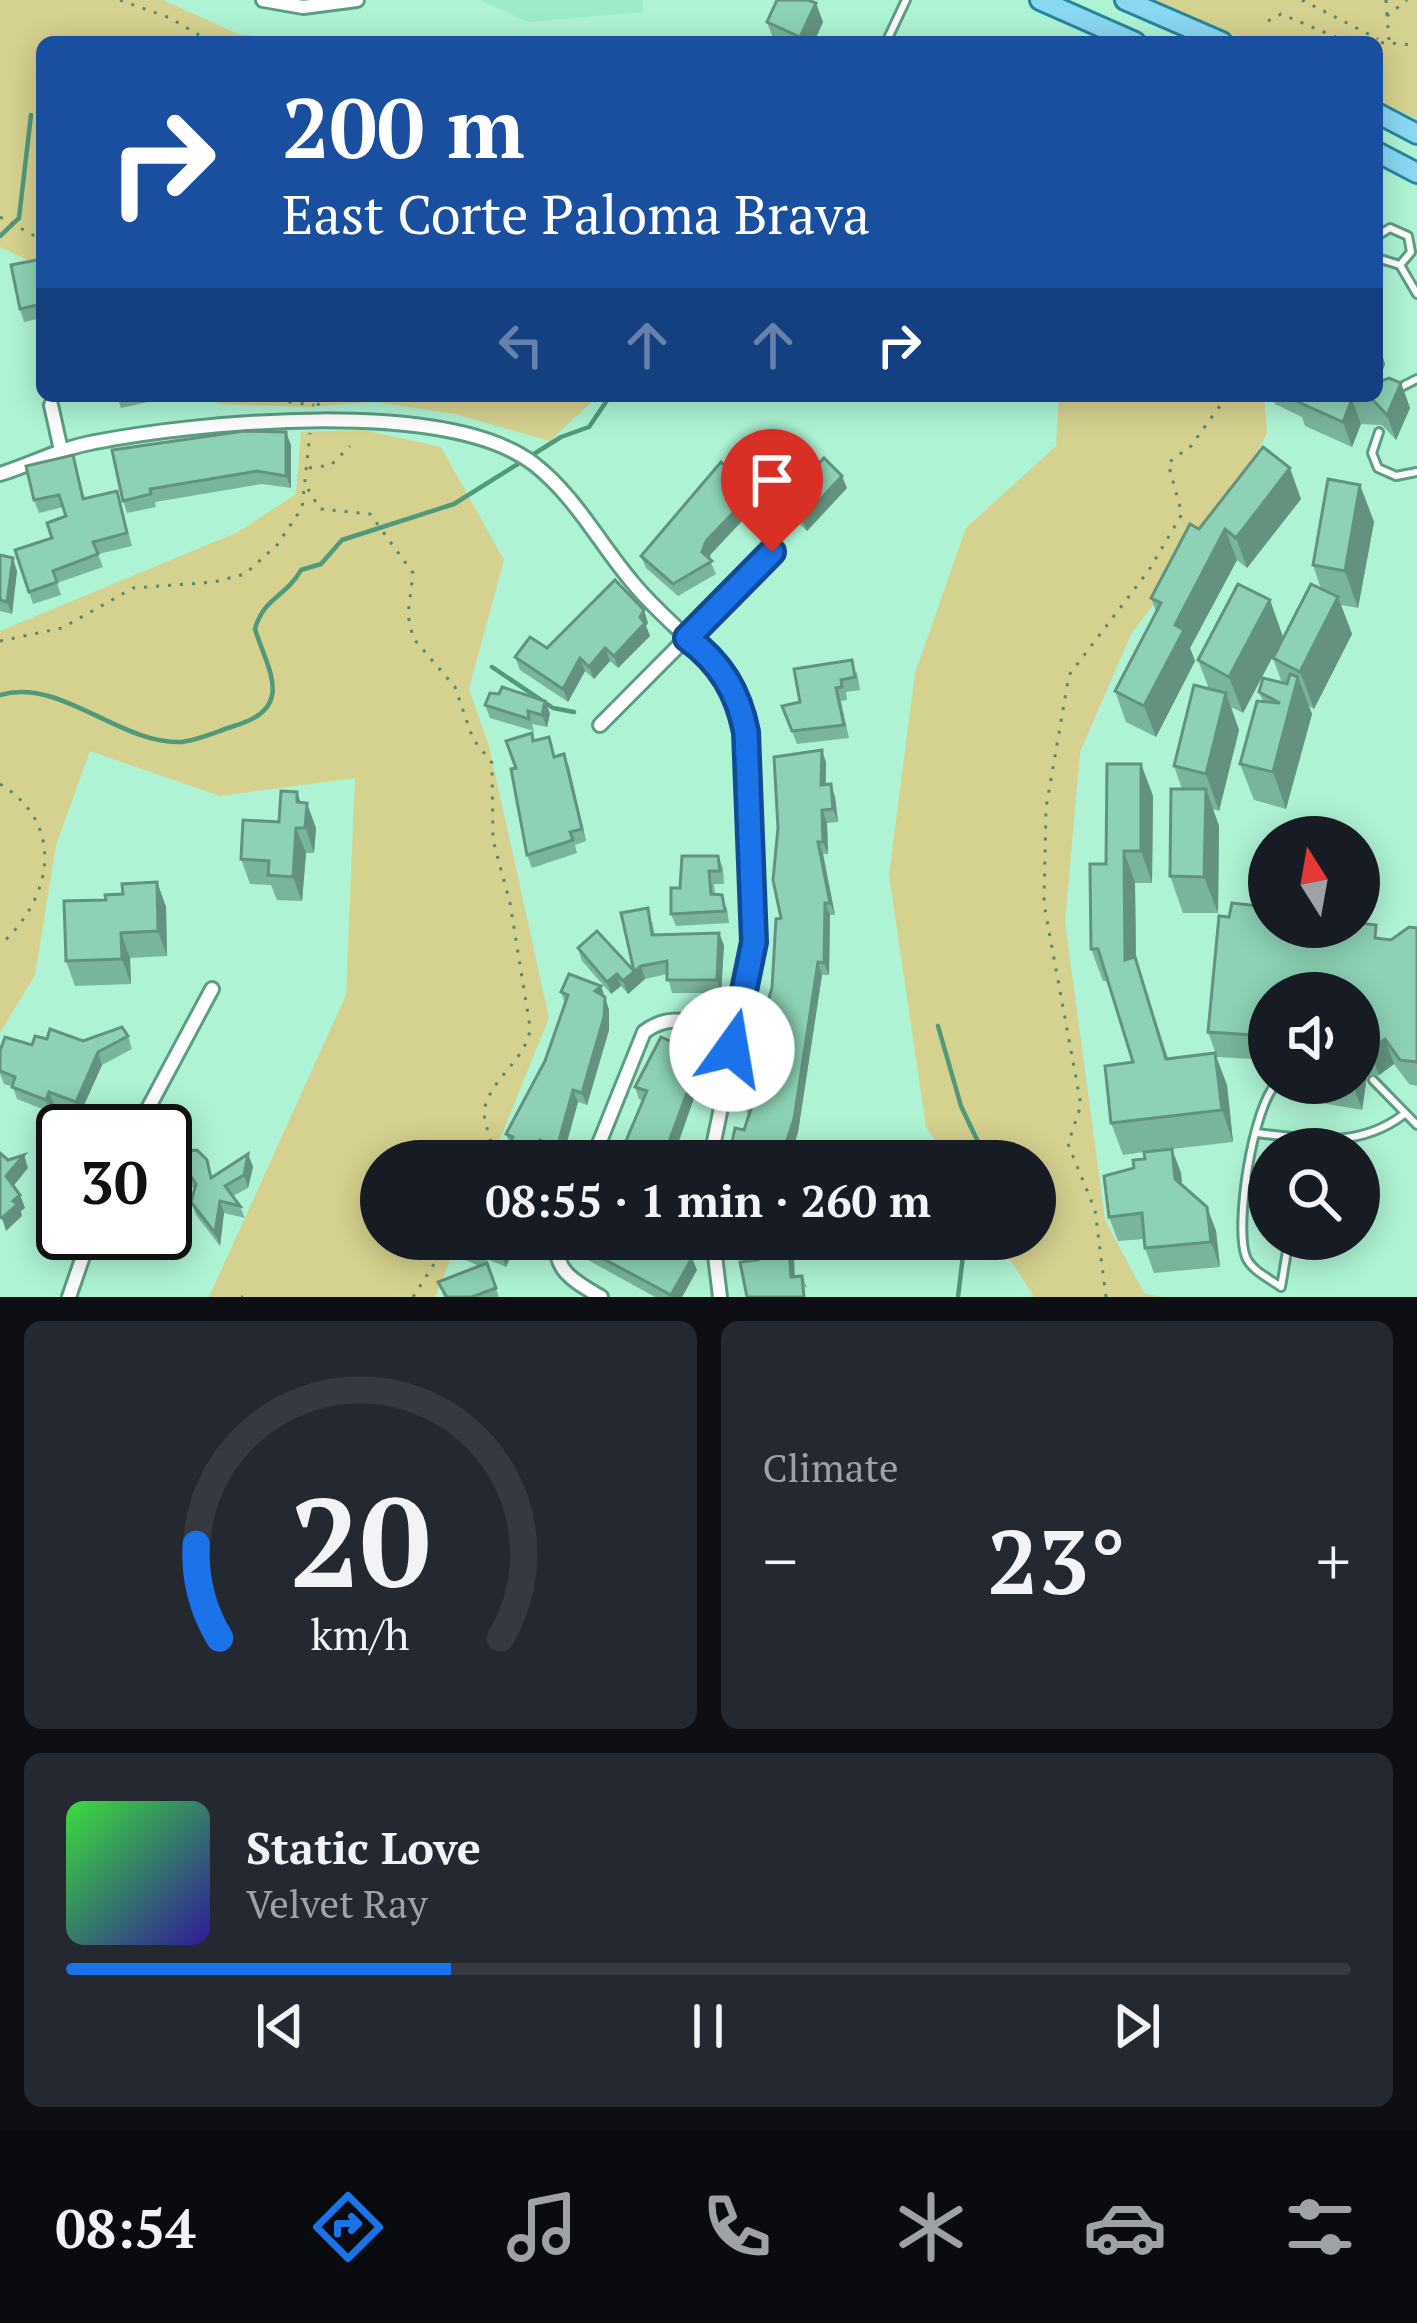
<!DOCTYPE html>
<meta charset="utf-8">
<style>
:root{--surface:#171b24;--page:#242831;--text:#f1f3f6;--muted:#9ea1a6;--line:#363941;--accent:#1a73e8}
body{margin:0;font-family:"PT Serif",serif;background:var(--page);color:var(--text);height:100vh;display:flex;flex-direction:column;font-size:45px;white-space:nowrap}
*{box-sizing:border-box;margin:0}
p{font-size:39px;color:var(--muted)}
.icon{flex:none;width:66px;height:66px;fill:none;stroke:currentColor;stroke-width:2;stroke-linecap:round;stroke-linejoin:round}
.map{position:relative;height:1297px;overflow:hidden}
.drawer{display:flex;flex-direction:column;gap:24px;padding:24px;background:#0d0f14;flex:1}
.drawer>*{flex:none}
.top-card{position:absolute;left:36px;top:36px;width:1347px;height:366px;border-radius:18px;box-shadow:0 6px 30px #0003;background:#1a4fa0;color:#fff;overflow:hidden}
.needle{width:78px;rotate:349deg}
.tools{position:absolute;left:1248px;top:816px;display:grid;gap:24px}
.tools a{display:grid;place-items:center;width:132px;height:132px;border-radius:50%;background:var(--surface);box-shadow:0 6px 30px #0003;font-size:60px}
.speed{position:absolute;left:36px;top:1104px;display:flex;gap:24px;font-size:60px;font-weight:700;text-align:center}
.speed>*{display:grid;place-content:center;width:156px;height:156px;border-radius:50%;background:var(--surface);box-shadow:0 6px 30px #0003;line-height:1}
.speed .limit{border:6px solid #111;border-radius:18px;background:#fff;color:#111}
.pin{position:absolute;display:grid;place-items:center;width:102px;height:102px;color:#fff;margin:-123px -51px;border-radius:50% 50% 50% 0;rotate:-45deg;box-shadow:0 0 12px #0007}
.pin .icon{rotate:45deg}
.me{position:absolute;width:132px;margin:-66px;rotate:13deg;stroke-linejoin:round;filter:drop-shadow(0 0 9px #0008)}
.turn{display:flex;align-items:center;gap:42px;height:252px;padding:0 48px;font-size:54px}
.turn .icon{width:156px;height:156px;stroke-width:2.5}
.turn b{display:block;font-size:84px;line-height:102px}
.lanes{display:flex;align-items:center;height:114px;padding:0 48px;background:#0003;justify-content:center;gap:60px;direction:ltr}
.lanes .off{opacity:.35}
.big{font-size:90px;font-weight:600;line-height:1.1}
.drawer .card{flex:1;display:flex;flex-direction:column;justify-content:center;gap:18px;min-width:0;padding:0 42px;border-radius:18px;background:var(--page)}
.drawer .dial{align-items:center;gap:0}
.dial svg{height:312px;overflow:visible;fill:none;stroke:var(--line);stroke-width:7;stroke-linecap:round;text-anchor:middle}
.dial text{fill:var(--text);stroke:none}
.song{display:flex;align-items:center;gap:36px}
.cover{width:144px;height:144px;border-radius:18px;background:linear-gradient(135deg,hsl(120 70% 55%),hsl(250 70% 35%))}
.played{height:12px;border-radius:6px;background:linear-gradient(90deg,var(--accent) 30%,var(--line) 30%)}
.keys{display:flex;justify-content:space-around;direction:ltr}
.heat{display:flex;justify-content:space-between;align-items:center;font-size:66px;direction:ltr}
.drawer .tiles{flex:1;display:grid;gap:24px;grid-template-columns:1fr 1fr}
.card:last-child{grid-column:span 2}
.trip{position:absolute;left:360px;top:1140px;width:696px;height:120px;border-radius:60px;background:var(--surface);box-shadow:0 6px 30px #0003;font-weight:600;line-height:120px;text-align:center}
.tab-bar{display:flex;height:192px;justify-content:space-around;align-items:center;background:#090b0e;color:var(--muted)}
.tab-bar .icon{width:84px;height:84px}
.tab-bar .active{color:var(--accent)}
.tab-bar b{font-size:54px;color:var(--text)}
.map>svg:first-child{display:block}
.built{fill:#9cebc9}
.green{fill:#d5d18e}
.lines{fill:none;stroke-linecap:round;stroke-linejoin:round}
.stream{stroke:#50997b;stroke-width:4.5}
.lane-casing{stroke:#5b9e82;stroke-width:12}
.street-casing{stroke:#5b9e82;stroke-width:18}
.primary-casing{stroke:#28859d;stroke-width:24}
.path{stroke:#588873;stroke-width:3;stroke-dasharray:3 9;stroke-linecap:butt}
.lane{stroke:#fff;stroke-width:6}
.street{stroke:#fff;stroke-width:12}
.primary{stroke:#8ad7f1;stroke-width:18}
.wall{fill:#79b59b}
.shaded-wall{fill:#63937e}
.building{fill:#8dd2b4;stroke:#63937e;stroke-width:3}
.route-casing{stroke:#114b97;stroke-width:30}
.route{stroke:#1a73e8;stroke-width:21}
</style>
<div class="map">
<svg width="1417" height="1297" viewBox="0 0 1417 1297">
<rect width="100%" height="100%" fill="#aef3d4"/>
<path class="built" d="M481,0h162v12l-115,10z"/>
<g class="green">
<path d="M0,0h163l75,34 86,8h-282v225l-42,-20z"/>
<path d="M1155,0h262v119l-40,-19v-58h-127z"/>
<path d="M207,396h391l-48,45 -95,-27 -80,-12 -66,5 -90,-3z"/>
<path d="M1059,396h205l3,37 -39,79 -96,120 -52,120 -15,170 40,298 39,73 15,4h-125l-37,-58h38v-78h-87l-22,-34 -37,-252 26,-202 51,-145 90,-82z"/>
<path d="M363,430l78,17 63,113 -35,129 20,57 60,272 -58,143h-110v78h78l-24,58h-226l137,-302 9,-217 -135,18 -130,-45 -34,94 -21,130 -35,58v-402l238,-99 58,-38 5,-62z"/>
</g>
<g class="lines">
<g class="stream">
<path d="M0,236l19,-18 12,-103"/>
<path d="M492,667l61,41 21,4"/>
<path d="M0,695c59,-18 120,49 180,47 17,-1 38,-11 54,-16 63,-18 33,-57 21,-97 9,-32 31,-32 46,-59l20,-6 21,-24 112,-36 107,-67 28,-10 21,-31"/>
<path d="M938,1026l23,80 26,55"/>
<path d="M958,1297l7,-58"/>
</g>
<defs>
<g id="lane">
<path d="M889,36l17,-36"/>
<path d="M1377,236l13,-8 18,8 3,16 -11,13"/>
<path d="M1377,258l23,7"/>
<path d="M1400,265l17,29"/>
<path d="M1399,388l18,-9"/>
<path d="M1379,432l-7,21 6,15 18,8 21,-4"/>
<path d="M1373,1080l44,45"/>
<path d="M1277,1083c-24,22 -43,143 -31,174 5,13 24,22 35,30l6,-36"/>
<path d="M1256,1133c54,6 102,16 147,-18"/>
<path d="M1248,1181l21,4"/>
</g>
<g id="street">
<path d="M263,0l40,7 54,-7"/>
<path d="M51,405l10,45"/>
<path d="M0,474c32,-10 61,-26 95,-32 105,-20 351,-45 439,22 42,33 65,79 99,119 43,52 98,79 113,149l9,210 -45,219"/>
<path d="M600,725l172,-173"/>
<path d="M136,1131l76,-142"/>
<path d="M592,1161l52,-129c30,-23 58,-6 92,4"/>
<path d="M557,1239c-4,33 19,43 44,58"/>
<path d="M713,1239l7,58"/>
<path d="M69,1297l22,-64"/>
</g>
<g id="primary">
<path d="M1040,0l95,42"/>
<path d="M1125,0l97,42"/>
<path d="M1377,113l40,21"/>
<path d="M1377,152l40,21"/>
</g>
</defs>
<use href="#lane" class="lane-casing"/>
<use href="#street" class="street-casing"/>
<use href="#primary" class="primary-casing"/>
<g class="path">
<path d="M120,0l50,18 41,24"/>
<path d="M1302,0l76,39"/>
<path d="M1386,0l1,16"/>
<path d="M1268,21l13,-7 62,26 74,5"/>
<path d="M1389,40l-2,-24 20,-16"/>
<path d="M0,217l42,23"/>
<path d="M241,396l73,9"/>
<path d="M317,405l15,-9"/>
<path d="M309,468l22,-3 19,-19"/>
<path d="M308,489l12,20 50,5 43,59 -5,42 5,23 42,49 18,52 19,24 1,77 17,63 20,124c-1,28 -34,48 -44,76 -7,21 11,36 4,58"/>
<path d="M0,641l62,-13 71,-40 81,-6 31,-8 32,-29 25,-37 8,-75"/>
<path d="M0,784c66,40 53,114 0,161"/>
<path d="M241,1297h2"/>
<path d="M413,1297l37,-58"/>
<path d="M1106,1297l-11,-87 -27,-66 13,-39 -37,-201 2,-96 23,-133 80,-105 33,-56 -14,-51 23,-17 36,-50"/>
</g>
<use href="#lane" class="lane"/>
<use href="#street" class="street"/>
<use href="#primary" class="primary"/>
</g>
<g class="wall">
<path d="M767,22h56l-9,20h-37l-3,-1z"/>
<path d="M42,259v59l-18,4 -4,-13z"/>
<path d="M1377,340l8,24 -6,18 22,1 9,25 -14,32 -14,-15 -21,-1 -9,23 -47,-21 -3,-9 -27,-13 -3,-8h105z"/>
<path d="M117,396h48l1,2 -45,10z"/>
<path d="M291,445v43l-29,-4 -107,18 1,5 -29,6 -4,-12 -11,-51z"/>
<path d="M73,455l12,44 32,-8 15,55 -34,8 5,13 -46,16 4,12 -28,9 -18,-54 37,-12 14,-22 -3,-9 -24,6 -5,-13z"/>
<path d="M788,467l-3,33 -8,-2 -1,15 -16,-2 -5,-13z"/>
<path d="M1360,485l14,37 -16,86 -17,-3 11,29 -38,75 -5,-3 3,8 -26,95 -32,-9 -14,-36 23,-63 -4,-9 23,-9 -9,-25 48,-69 -8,-24z"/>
<path d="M847,488l-40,43 -12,-11 -5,-13 7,-8 -3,-9z"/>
<path d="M1301,499l-54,69 -10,-8 -47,88 5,13 -39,76 -30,-15 -11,-31 41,-80 -5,-13 48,-69z"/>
<path d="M756,506l-45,48 -2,4 7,16 -38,22 -32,-28 -5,-12z"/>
<path d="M0,555l17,16 -5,43 -12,-3z"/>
<path d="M1270,600l13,37 -40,76 -12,-6 8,23 -20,81 -6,-2 6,17 -1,87h-35l-13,-37 12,-87 -8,-23 35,-77 -11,-29z"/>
<path d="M648,623l-2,3 4,10 -32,32 -8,-7 -16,18 -9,-8 -17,31 -48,-32 -5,-13z"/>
<path d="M857,672l3,18 -14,2 1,8 -6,1 8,37 -52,6 -15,-38 18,-4z"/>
<path d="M485,705l65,8 -3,14 -15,-3 2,7 -44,-13z"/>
<path d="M535,740l20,17 9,-3 22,87 -11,4 2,8 -45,15 -5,-13 -11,-87z"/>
<path d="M822,750l4,13v22l9,12 3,25 -11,1 1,31h-5l12,61h-5l-1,60h-7l-24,157 -9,29h-61l16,-31 4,-15 -4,-13 27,-61 3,-13 -6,-1 -4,-13 8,-26 9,-70z"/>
<path d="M1141,764l12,32 -1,87h-17l1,77 32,98 59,27 6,57 -61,7 9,24 1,12 25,22 9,24 4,36 -66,6 -9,-25 -1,-9 -26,2 -9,-24 25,-49 11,-9 -1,-7 -21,3 -12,-32 22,-61 -25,-81h-5l-12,-32 15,-85z"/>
<path d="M301,803l15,25 -2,25h-8l-4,48 -25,-1 -6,-15 -21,-1 -9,-25z"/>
<path d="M718,856l5,12 1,16h-10l1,11 12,13 2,15 -53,3 -5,-12 9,-26z"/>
<path d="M157,882l9,25 1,49 -37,2 1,26 -56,2 -9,-25 40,-61z"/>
<path d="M652,921l3,14 69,10 -3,48h-49l-5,-19 -22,5 -17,15 -7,-8 -10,8 -29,-33 -4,-13 56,23z"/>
<path d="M1306,928l85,12 26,-12v158l-8,-2 -15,-20 -15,11 -12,1 -5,34 -46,-8 -7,-19h50v-90h-90v67l-52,-3 -9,-25z"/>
<path d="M601,986l8,24v20l-22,75 -9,-3 -16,58 -17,-7 -35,-8 -4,-11 39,-73 20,-57 -4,-12z"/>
<path d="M128,1036l4,13 -30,16 -22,49 -26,-10 -4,8 -33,-13 -4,-12 -9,-3 -4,-10v-23l32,-6 15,-6 36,2z"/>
<path d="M701,1055l4,12 -30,86 3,8 -51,-1 -4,-12 20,-47 -4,-2 -4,-12z"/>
<path d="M165,1153l48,24 35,-23 5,13 -5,21 -15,8 7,10 5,12 -21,-5 -4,33 -24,-31 -5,-13 4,-15 -18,4 -1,6 -11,-3z"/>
<path d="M518,1239l-12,28 -21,-9 14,39h-55l-6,-15 41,-16 -16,-7 -4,-13z"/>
<path d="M742,1239h46l6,21 1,17 7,-1 5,12 -49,-28 -2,-11 -10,1z"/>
<path d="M574,1243l123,27 -15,27h-27l-76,-42z"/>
</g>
<g class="shaded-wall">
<path d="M816,3l7,19 -9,20h-12l-2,-5z"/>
<path d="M1377,340l8,24 -8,19z"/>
<path d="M1401,383l9,25 -14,32 -9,-25z"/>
<path d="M1352,399l9,25 -9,23 -9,-25z"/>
<path d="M286,432l5,13v43l-5,-12z"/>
<path d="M783,454l5,13 -3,33 -5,-13z"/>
<path d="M1290,468l11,31 -54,69 -11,-30z"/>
<path d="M842,476l5,12 -40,43 -5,-12z"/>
<path d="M772,485l5,13 -1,15 -5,-13z"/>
<path d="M1360,485l14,37 -16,86 -13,-37z"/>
<path d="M751,494l5,12 -45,48 -5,10 -4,-12 4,-11z"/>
<path d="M1225,529l12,31 -47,88 5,13 -39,76 -12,-31 31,-81z"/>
<path d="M13,558l4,13 -5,43 -5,-12z"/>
<path d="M1338,597l14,37 -38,75 -14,-37z"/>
<path d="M1270,600l13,37 -40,76 -14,-36z"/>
<path d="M644,610l4,13 -2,3 4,10 -32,32 -4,-12z"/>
<path d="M605,648l5,13 -16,18 -5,-12z"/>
<path d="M580,658l5,13 -17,31 -5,-13z"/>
<path d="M1298,677l14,37 -26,95 -13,-37z"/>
<path d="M1226,693l13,37 -20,81 -13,-37z"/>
<path d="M545,701l5,12 -3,14 -5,-12z"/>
<path d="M822,750l4,13 -1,35 -4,-13z"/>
<path d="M564,754l5,13 17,74 -4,-12z"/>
<path d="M1141,764l12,32 -1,87 -11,-32z"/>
<path d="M831,784l4,13 3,25 -5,-13z"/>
<path d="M1206,789l13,37 -1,87 -14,-36z"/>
<path d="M297,792l9,25 1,-14 9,25 -2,25 -17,-51z"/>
<path d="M822,810l5,13 1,31 -5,-12z"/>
<path d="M296,828l10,25 -4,48 -9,-24z"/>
<path d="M818,842l5,12 12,61 -5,-12z"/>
<path d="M1124,851l11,32 1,77 41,130 -52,-130z"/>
<path d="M157,882l9,25 1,49 -9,-25z"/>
<path d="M825,903l5,12 -1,60 -5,-12z"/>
<path d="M121,933l9,25 1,26 -9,-25z"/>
<path d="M719,933l5,12 -3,48 -4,-13z"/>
<path d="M818,962l4,13 -24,157 -9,29h-9z"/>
<path d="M641,966l4,13 -17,15 -5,-13z"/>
<path d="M617,974l4,12 -10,8 -4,-12z"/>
<path d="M601,986l8,24v20l-22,75 -5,-12 13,-102z"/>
<path d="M1385,1039l9,25 -15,11 -9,-25z"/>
<path d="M98,1052l4,13 -22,49 -4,-12z"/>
<path d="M1215,1053l12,32 6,57 -11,-32z"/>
<path d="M1359,1053l8,23 -5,34 -9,-25v-2h6z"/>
<path d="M701,1055l4,12 -30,84 -1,10 -4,-11v-11z"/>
<path d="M573,1090l5,12 -16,58 -5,-12z"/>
<path d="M49,1092l5,12 -4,8 -4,-12z"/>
<path d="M540,1140l5,13 -4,8h-10z"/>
<path d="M1172,1149l9,24 3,31 -9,-25z"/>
<path d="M248,1154l5,13 -5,21 -4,-13z"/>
<path d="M24,1155l4,13 -17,21 -5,-13z"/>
<path d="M20,1195l5,13 -4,3 1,5 -16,15 -4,-13 11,-17z"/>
<path d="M220,1201l4,12 -4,33 -5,-13z"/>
<path d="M1207,1207l9,24 4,36 -9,-25z"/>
<path d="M508,1239h10l-12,28 -4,-12z"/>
<path d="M787,1239l7,21 1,30 -4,-13z"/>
<path d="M692,1258l5,12 -15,27h-11z"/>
</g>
<g class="building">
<path d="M777,0h31l8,3 -16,34 -33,-15z"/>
<path d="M42,259v45l-22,5 -9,-44z"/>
<path d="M1377,377l2,5 10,-4 12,5 -14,32 -14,-15 -21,-1 -9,23 -47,-21 2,-5h79z"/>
<path d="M244,431l42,1v44l-29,-5 -107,18 1,5 -28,7 -11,-51z"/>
<path d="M1263,447l27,21 -54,70 -11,-9 -50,96 9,5 -40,76 -29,-15 46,-88 -10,-5 39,-74 9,5z"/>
<path d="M783,454l-3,33 -8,-2 -1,15 -16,-2 2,-43z"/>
<path d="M73,455l10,44 34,-8 10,42 -34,9 5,12 -45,17 4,11 -28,10 -14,-42 37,-12 -5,-15 19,-7 -7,-21 -25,5 -8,-34z"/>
<path d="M824,458l18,18 -40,43 -12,-12 13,-14 -9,-3z"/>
<path d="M721,462l30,32 -45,47 -4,11 10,9 -39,23 -32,-28z"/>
<path d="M1328,479l32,6 -15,86 -32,-6z"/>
<path d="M0,555l13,3 -6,44 -7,-2z"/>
<path d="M615,580l29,30 -4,7 5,6 -31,33 -9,-8 -16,19 -9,-9 -17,31 -48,-32 15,-20 17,11z"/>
<path d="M1238,584l32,16 -41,77 -31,-17z"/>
<path d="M1311,584l27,13 -38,75 -27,-14z"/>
<path d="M852,660l3,17 -14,3 1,7 -6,1 8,37 -52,6 -10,-25 18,-4 -6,-33z"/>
<path d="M1290,674l8,3 -25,95 -33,-8 17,-63 23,2 -21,-11 4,-14 24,6z"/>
<path d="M1194,685l32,8 -20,81 -32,-8z"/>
<path d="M502,687l43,14 -3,14 -14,-4 1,8 -44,-14 5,-12 9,1z"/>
<path d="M532,733l1,8 16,-4 5,20 10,-3 18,75 -12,3 3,8 -46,15 -16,-86 5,-1 -10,-27z"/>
<path d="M822,750l-1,35 10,-1 2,25 -11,1 1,32h-5l12,61h-5l-1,60 -6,-1 -24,157 -14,42h-52l7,-33 9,2 9,-27 -9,-1 14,-64 13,3 5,-24 -12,-3 8,-26 4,-69 5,-1 -8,-38 5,-52 -4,-71z"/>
<path d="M1107,764h34v87h-17l1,109 10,-3 31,102 49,-6 7,57 -111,13 -6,-57 28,-4 -35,-113h-7l-1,-85h16z"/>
<path d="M1171,789h35l-2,88 -34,-1z"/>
<path d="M281,791l16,1v10l10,1 -2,25h-9l-3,49 -25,-2 1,-14 -28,-2 2,-39 36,2z"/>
<path d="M682,856h36l2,15h-11l2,23 11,1 3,16 -54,3v-26h9z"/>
<path d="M157,882l1,49 -37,2 1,26 -56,2 -2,-60 42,-1 -1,-5 18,-1 -1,-10z"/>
<path d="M1232,903l37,4v20h37l26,5v-5h27v-4l17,2 -1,13 16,2 18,-13 8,1v134l-17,-2 -15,-21 -15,11 -11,1v-58h-90v43l-61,-4 11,-116 10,1z"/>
<path d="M648,908l4,27 67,-2 -2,47h-50v-19l-26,5 -18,15 -6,-7 -10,8 -29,-34 19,-17 37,40 -13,-58z"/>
<path d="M569,974l32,12 -6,5 10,6 -1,20 -22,76 -9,-3 -16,58 -17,-8 -8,21h-29l10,-24 -7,-3 39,-73 23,-66 -7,-3z"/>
<path d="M122,1027l6,9 -30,16 -22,50 -27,-10 -3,8 -34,-13 3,-10 -15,-6v-20l5,-14 27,8 3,-9 12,3 3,-10 33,12z"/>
<path d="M661,1037l40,18 -31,84v11l5,3v8h-37l2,-6 -17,-7 24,-57 -12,-4z"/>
<path d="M1172,1149l3,30 32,28 4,35 -66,6 -3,-35 -33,4 -5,-41 30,-8 -1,-8 12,-1 -1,-7z"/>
<path d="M197,1150l10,10 4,18 37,-24 -4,21 -19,11 15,20 -20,-5 -5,32 -24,-31 5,-18 -6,-9 -18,4 -1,5 -6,-1v-30z"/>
<path d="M0,1153l8,7 16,-5 -18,21 14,19 -7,6 5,3 -16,14 -2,-1z"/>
<path d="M461,1239h47l-6,16 -21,-9 4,12 -26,-12z"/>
<path d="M577,1239h94l21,19 -21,37 -97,-52z"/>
<path d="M755,1239h32l2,8 2,30 11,-1 2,21h-57l-7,-35 18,-2z"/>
<path d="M487,1263l9,25 -24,9h-25l-9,-15z"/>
</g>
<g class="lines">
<defs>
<path id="route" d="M732,1049l22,-107 -8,-210c-8,-40 -25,-69 -59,-94l85,-86"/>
</defs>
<use href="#route" class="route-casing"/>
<use href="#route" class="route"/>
</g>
</svg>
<div class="tools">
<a><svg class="needle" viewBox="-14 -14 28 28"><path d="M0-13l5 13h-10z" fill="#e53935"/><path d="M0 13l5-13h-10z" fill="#9ea1a6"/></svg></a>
<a><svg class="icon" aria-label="sound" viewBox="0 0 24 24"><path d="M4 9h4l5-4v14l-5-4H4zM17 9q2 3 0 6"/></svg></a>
<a><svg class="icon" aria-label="search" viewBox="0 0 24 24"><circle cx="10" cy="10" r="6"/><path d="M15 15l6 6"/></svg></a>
</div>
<div class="speed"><div class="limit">30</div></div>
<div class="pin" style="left:772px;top:552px;background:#d93025"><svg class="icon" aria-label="arrive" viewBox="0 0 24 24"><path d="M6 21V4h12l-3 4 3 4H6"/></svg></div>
<svg class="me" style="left:732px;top:1049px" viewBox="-20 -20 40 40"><circle r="19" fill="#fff"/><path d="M0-13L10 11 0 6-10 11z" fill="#1a73e8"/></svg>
<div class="trip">08:55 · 1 min · 260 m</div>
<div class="top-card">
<div class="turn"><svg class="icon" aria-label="right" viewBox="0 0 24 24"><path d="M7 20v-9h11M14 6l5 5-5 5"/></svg><div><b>200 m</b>East Corte Paloma Brava</div></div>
<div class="lanes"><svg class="icon off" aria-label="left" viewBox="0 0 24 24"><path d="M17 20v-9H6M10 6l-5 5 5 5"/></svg><svg class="icon off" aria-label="ahead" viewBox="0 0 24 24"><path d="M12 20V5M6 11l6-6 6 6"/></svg><svg class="icon off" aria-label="ahead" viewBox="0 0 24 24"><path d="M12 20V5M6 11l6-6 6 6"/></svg><svg class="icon" aria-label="right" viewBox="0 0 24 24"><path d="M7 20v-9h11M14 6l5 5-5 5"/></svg></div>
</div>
</div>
<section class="drawer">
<div class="tiles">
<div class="card dial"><svg viewBox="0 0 100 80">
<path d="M14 69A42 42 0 1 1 86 69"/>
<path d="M14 69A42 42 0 0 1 8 45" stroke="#1a73e8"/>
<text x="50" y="56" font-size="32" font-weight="700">20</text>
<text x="50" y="72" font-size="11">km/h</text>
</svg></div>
<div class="card"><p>Climate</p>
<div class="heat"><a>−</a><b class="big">23°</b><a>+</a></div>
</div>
<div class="card">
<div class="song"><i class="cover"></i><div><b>Static Love</b><p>Velvet Ray</p></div></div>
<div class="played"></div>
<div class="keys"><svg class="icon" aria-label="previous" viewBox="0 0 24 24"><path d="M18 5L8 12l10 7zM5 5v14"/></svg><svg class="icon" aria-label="pause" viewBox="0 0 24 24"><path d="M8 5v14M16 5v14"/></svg><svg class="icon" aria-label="next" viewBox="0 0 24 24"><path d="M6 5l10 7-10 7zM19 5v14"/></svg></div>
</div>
</div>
</section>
<nav class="tab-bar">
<b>08:54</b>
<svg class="icon active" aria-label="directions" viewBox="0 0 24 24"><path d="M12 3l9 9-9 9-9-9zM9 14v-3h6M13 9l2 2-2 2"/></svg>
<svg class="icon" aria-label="music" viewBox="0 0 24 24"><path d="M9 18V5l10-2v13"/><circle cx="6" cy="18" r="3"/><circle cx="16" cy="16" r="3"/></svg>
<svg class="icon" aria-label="phone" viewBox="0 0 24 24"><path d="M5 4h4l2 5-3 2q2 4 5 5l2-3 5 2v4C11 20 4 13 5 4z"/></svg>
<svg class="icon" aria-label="climate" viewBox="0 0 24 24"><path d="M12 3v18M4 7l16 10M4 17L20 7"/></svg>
<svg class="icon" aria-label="car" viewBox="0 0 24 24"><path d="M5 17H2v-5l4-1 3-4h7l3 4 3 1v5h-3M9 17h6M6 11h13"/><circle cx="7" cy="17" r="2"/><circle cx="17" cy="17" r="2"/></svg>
<svg class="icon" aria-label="filters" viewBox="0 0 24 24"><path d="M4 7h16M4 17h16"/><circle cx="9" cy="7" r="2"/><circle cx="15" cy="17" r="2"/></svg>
</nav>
